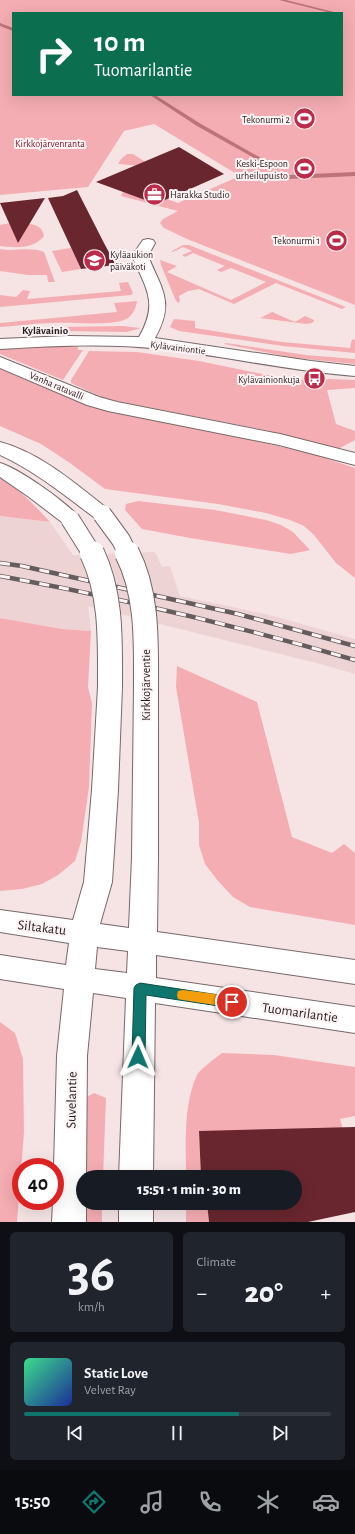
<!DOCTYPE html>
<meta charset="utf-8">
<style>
:root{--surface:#171b24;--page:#20242c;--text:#f1f3f6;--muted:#9ea1a6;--line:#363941;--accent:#0f766e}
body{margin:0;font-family:"Alegreya Sans",sans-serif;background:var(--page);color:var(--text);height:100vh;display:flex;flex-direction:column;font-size:15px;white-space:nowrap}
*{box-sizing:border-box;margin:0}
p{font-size:13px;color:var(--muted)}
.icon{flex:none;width:22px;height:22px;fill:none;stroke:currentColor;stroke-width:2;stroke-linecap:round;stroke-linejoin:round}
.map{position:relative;height:1222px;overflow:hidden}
.panel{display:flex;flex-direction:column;gap:10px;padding:10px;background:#0d0f14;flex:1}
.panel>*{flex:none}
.hud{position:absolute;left:12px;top:12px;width:331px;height:84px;border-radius:0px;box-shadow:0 4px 16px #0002;background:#0b6e4f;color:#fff;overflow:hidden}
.speed{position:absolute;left:12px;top:1158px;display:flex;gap:8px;font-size:20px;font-weight:700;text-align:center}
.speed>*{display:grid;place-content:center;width:52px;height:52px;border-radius:50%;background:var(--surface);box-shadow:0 4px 16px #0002;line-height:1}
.speed .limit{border:6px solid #d22;background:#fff;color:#111}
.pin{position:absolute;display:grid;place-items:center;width:34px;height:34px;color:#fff;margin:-17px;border:2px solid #fff;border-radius:50%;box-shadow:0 1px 4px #0007}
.me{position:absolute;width:44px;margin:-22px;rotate:1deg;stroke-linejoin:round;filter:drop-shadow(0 0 3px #0008)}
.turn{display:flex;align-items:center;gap:14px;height:84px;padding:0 16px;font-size:18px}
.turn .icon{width:52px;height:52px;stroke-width:2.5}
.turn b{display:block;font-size:28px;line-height:34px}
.big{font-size:30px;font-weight:800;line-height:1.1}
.panel .widget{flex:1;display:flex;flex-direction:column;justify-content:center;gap:6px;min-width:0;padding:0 14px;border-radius:6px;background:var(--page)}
.panel .dial{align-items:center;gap:0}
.dial b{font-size:52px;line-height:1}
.song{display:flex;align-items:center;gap:12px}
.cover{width:48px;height:48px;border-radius:6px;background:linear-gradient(135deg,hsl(150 70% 55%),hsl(230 70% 35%))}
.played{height:4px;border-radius:2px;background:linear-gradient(90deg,var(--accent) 70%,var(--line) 70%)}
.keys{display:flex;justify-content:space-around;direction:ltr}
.heat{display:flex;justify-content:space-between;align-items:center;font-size:22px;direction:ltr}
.panel .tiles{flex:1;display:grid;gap:10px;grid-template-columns:1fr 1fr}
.widget:last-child{grid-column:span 2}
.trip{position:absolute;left:76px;top:1170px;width:226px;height:40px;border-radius:20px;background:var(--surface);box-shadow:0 4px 16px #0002;font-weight:800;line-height:40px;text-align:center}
.dock{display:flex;height:64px;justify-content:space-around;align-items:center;background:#090b0e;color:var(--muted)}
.dock .icon{width:28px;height:28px}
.dock .selected{color:var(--accent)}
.dock b{font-size:18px;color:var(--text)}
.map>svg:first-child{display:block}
.built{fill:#edd3d4}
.green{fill:#f4adb2;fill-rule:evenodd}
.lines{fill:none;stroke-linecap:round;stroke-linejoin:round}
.stream{fill:#be7379;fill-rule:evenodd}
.building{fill:#69262f}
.street-casing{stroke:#776868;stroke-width:2}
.secondary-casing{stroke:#776868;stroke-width:2}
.street{fill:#fff;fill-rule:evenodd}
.secondary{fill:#fff;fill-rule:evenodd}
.rail-casing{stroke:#655c5c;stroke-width:4.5}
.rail{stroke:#fef3f4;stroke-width:3;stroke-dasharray:10;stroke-linecap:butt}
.secondary-bridge-far1-casing{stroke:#776868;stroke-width:20;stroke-linecap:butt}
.secondary-bridge-casing{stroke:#776868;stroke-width:26;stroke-linecap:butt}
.secondary-bridge-far1{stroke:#fff;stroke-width:18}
.secondary-bridge{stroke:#fff;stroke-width:24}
.route{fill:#0f766e;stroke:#0a4d48}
.slow{fill:#f59e0b}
.labels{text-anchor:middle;stroke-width:4;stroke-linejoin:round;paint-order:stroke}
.far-poi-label{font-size:10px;fill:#231d1d;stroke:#fef3f4;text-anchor:end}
.far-park-label{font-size:10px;fill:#74172a;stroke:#fef3f4}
.far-street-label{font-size:10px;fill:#231d1d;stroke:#fef3f4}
.far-neighbourhood-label{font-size:11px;font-weight:bold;fill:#231d1d;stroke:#fef3f4}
.street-label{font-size:12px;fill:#231d1d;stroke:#fef3f4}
.near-street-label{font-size:14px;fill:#231d1d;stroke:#fef3f4}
</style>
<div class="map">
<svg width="355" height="1222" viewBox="0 0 355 1222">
<rect width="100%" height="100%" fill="#f6e4e5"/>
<path class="built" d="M0,516l50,6 23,33 82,-3 7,15 8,-1 10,30 86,18 89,25v35l-31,-9 -236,-59 3,25 -29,-2 -62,-11z"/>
<g class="green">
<path d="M0,0h355v305l-168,-66 -23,-11 -4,-5 3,-4 15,-8 -57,-15 2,-4 40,9 4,-2 11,4 62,-27 -86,-52 -30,7 -36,56 -88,8zM13,13h329v82h-329z"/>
<path d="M127,154h6l14,9 -6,3 -23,-2 3,-5z"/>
<path d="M10,223c10,0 33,-2 34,13 -10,13 -30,12 -44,10v-21z"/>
<path d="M183,245h6l157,62 -4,2 -66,-26 -42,21 -35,-15 -11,2 -9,5 1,4 -1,3 -3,-2 -15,-36 -1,-5 17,6 -10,6 64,28 35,-18 -35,-14 -10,4 -4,-2 8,-4 -32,-13 -8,4 -3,-2 10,-4 -9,-4 -10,5 -1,-1z"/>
<path d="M71,248l10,21 -19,3 -10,-21z"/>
<path d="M0,249c14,3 31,-3 44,3l11,30h-7l-1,-7h-19l-28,-4z"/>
<path d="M128,282l5,11 -2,2 -131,12v-12l16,2 7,-7 7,1 -3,8 94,-8 -2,-8z"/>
<path d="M137,301c-1,8 -5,16 -13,19 -16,6 -53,2 -71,3 -18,0 -36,3 -53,4v-4l117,-11 -3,-9z"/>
<path d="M272,312l23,10 10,-6 9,4v1l-2,2 -6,1 -46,-6z"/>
<path d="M174,319l21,2v7l87,14 68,6 2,-9 3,1v13l-72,-7 -104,-15 -9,-4z"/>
<path d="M122,326l19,2 -14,4 -68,-1 -1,-4z"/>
<path d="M226,343l80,12 49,4v5l-60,-6 -71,-14z"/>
<path d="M39,347h39v3h5l-20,30 -63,-26v-5z"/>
<path d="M89,351l48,1 62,9 83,17 39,4 7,-3 27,1v8l-28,2 9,34 19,7v9l-17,9 -68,-18 -164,-32 -35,-16v-3z"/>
<path d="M0,367l90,39 81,15 145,34 39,13v110l-19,-15 -22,-28 -10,-9 -14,-6 -24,-7 -48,-9 -113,-15 -35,-26 -29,-19 -41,-18z"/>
<path d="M0,478c19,10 35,28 50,44l-50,-6z"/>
<path d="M138,501l77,9 51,10 15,5 12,7 17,18 -19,4 -101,-16 -48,-9 -17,-19 1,-6z"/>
<path d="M0,618l62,11 29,2 -3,56 4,16 -3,84 -8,55 -6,19 -17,14 -16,9 -20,5 -22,2z"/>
<path d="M177,666l80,36 35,135 40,16 12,-9 11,9v72l-105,-18 -17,-10 -15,-16 -13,-17 -6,-19v-22l-23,-136z"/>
<path d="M0,1022l15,11 8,26 1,73 -7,90h-17z"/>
<path d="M222,1053l52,2 81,12v49l-15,3 8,27 -149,-15 2,46h-15c0,-32 -3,-72 11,-102 3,-6 19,-17 25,-22z"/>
<path d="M94,1093l12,5 -3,79h-19l3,-80z"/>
<rect x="84" y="1203" width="18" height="19"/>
<path d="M186,1203h21l2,19h-23z"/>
</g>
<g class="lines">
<g class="stream">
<path d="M279,0h7l52,13h-7z"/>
<path d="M0,23l13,5v3l-13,-5z"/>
<path d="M150,95h5l46,29 67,38 -5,1 -66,-37z"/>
<path d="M355,172v4l-66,3 -3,-2 3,-2z"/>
</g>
</g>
<g class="building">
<path d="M179,147l45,27 -68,30 -60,-22z"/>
<path d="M77,190l28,55 11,20 -35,4 -33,-71 15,-2z"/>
<path d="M45,198l-27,45 -18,-40z"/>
<path d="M355,1127v85l-47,10h-99l-2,-19h88v-26h-94l-2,-46z"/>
</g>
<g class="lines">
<defs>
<g id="street">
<path d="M148,239l5,1 2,3 -7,13c14,34 27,46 7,82l156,23 44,5v10c-65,-5 -129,-20 -195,-27 -53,-6 -107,-3 -160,0v-10l68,-3 71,1c20,-35 7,-48 -7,-81l11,-16z"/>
<path d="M0,357l99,40 18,5 163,32 75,19v12l-76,-20 -171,-34 -21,-6 -87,-37z"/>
</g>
<g id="secondary">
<path d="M0,442c41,11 76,42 109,68l3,4 -3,4 -7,2 -7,-2c-31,-23 -60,-47 -95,-63z"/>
<path d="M0,463c18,5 70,41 80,56l-3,4 -7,2 -7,-2 -34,-26 -29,-20z"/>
<path d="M110,679l8,2 4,6 -4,103 -6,92 -12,42 29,4 3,-71 2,-170 4,-6 8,-2 8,2 4,6v170l-1,75 198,28v24l-199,-29v23l199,29v26l-200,-30 -2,174h-34l7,-179 -33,-5 -6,63 -1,121h-3v26h3v19h-34l1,-21h2v-34h-1l3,-111 7,-67 -64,-10v-24l66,10 3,-22 -69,-11v-22l73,10 11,-38 8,-92 6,-103 4,-6zM97,947l31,4 -1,22 -32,-4z"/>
<rect x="119" y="1203" width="34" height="19"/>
</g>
</defs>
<use href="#street" class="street-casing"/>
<use href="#secondary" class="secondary-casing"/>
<use href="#street" class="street"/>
<use href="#secondary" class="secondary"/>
<defs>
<g id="rail">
<path d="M0,563l22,3 216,48 117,32"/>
<path d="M0,576c120,22 238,50 355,84"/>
</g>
</defs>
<use href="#rail" class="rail-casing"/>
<use href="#rail" class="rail"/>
<defs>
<g id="secondary-bridge-far1">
<path d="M102,514l19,26 7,14"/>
<path d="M70,519l22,35"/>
</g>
<g id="secondary-bridge">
<path d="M92,553c20,42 18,88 18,134"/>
<path d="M127,553c21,41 19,89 19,134"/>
</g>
</defs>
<use href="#secondary-bridge-far1" class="secondary-bridge-far1-casing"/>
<use href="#secondary-bridge" class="secondary-bridge-casing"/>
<use href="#secondary-bridge-far1" class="secondary-bridge-far1"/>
<use href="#secondary-bridge" class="secondary-bridge"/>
</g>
<path class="route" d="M140,983l92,14 4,2 2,3 -2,4 -4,2 -86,-13 -1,62 -2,4 -5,1 -4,-1 -2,-4 2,-69 2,-3z"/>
<path class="slow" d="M183,990l32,4 4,2 2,4 -2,4 -4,1 -32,-5 -5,-1 -1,-4 1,-4z"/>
<defs>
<symbol id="stadium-disc" viewBox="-11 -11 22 22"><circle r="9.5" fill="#bc2b4a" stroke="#fef3f4"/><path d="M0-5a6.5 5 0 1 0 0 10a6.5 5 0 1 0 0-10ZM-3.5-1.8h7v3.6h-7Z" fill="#fff"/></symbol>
<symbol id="office-disc" viewBox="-11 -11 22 22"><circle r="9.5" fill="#bc2b4a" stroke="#fef3f4"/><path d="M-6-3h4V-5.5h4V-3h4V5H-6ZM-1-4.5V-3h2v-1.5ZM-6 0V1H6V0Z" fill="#fff"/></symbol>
<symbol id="school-disc" viewBox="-11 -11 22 22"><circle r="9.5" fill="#bc2b4a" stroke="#fef3f4"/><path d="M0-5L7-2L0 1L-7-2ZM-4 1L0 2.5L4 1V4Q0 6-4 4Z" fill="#fff"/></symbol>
<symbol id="bus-disc" viewBox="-11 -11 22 22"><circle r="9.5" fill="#bc2b4a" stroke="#fef3f4"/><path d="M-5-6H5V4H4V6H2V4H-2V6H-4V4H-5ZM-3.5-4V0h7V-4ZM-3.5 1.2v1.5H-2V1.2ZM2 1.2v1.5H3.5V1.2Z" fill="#fff"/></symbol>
</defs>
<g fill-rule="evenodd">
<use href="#stadium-disc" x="292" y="106" width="25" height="25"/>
<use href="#stadium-disc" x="292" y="156" width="25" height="25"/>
<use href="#office-disc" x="142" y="182" width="25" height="25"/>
<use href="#stadium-disc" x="324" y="228" width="25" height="25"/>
<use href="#school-disc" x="82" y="248" width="25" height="25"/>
<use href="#bus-disc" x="302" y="366" width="25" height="25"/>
</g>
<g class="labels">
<g class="far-poi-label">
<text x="290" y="123">Tekonurmi 2</text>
<text x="288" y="167">Keski-Espoon<tspan x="288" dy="12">urheilupuisto</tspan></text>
<text x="170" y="198" text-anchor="start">Harakka Studio</text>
<text x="320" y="244">Tekonurmi 1</text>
<text x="110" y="258" text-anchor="start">Kyläaukion<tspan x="110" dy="12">päiväkoti</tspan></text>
<text x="300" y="383">Kylävainionkuja</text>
</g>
<g class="far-park-label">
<text x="50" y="147">Kirkkojärvenranta</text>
</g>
<g class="far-street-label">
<text transform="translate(178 347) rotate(7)" y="4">Kylävainiontie</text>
<text transform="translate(57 385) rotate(23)" y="4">Vanha ratavalli</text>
</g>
<g class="far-neighbourhood-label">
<text x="45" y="334">Kylävainio</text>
</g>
<g class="street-label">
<text transform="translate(146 685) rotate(-90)" y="4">Kirkkojärventie</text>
</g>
<g class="near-street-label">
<text transform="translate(42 927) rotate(7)" y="5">Siltakatu</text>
<text transform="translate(300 1012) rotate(8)" y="5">Tuomarilantie</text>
<text transform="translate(71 1100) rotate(-89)" y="5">Suvelantie</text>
</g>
</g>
</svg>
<div class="speed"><div class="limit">40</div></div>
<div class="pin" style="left:232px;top:1002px;background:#d93025"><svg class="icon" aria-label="arrive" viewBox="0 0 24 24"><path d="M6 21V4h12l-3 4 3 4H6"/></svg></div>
<svg class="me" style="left:138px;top:1057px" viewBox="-20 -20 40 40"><path d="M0-17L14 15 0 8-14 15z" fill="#0f766e" stroke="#fff" stroke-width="4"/></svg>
<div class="trip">15:51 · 1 min · 30 m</div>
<div class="hud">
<div class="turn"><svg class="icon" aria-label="right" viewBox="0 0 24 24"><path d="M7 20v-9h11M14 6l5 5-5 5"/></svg><div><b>10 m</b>Tuomarilantie</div></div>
</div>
</div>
<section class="panel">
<div class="tiles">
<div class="widget dial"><b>36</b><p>km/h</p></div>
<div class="widget"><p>Climate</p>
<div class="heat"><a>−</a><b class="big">20°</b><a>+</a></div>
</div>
<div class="widget">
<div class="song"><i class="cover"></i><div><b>Static Love</b><p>Velvet Ray</p></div></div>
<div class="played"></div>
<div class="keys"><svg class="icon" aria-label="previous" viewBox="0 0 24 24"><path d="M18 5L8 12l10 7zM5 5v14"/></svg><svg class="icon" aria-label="pause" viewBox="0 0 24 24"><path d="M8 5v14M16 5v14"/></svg><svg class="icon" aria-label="next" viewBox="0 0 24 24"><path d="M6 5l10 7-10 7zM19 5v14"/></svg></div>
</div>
</div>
</section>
<nav class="dock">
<b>15:50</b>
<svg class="icon selected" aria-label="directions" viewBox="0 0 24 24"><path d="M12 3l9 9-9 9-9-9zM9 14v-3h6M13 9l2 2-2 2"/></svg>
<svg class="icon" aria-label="music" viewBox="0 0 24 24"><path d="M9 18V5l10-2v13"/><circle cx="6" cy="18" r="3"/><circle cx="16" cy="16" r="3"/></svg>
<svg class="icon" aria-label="phone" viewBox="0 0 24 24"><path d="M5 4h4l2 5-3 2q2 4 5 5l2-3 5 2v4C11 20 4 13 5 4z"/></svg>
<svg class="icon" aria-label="climate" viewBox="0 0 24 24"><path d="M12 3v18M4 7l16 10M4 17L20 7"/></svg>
<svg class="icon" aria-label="car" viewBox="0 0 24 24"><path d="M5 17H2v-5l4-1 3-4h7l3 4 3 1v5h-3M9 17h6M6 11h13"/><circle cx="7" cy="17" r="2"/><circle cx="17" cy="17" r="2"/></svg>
</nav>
